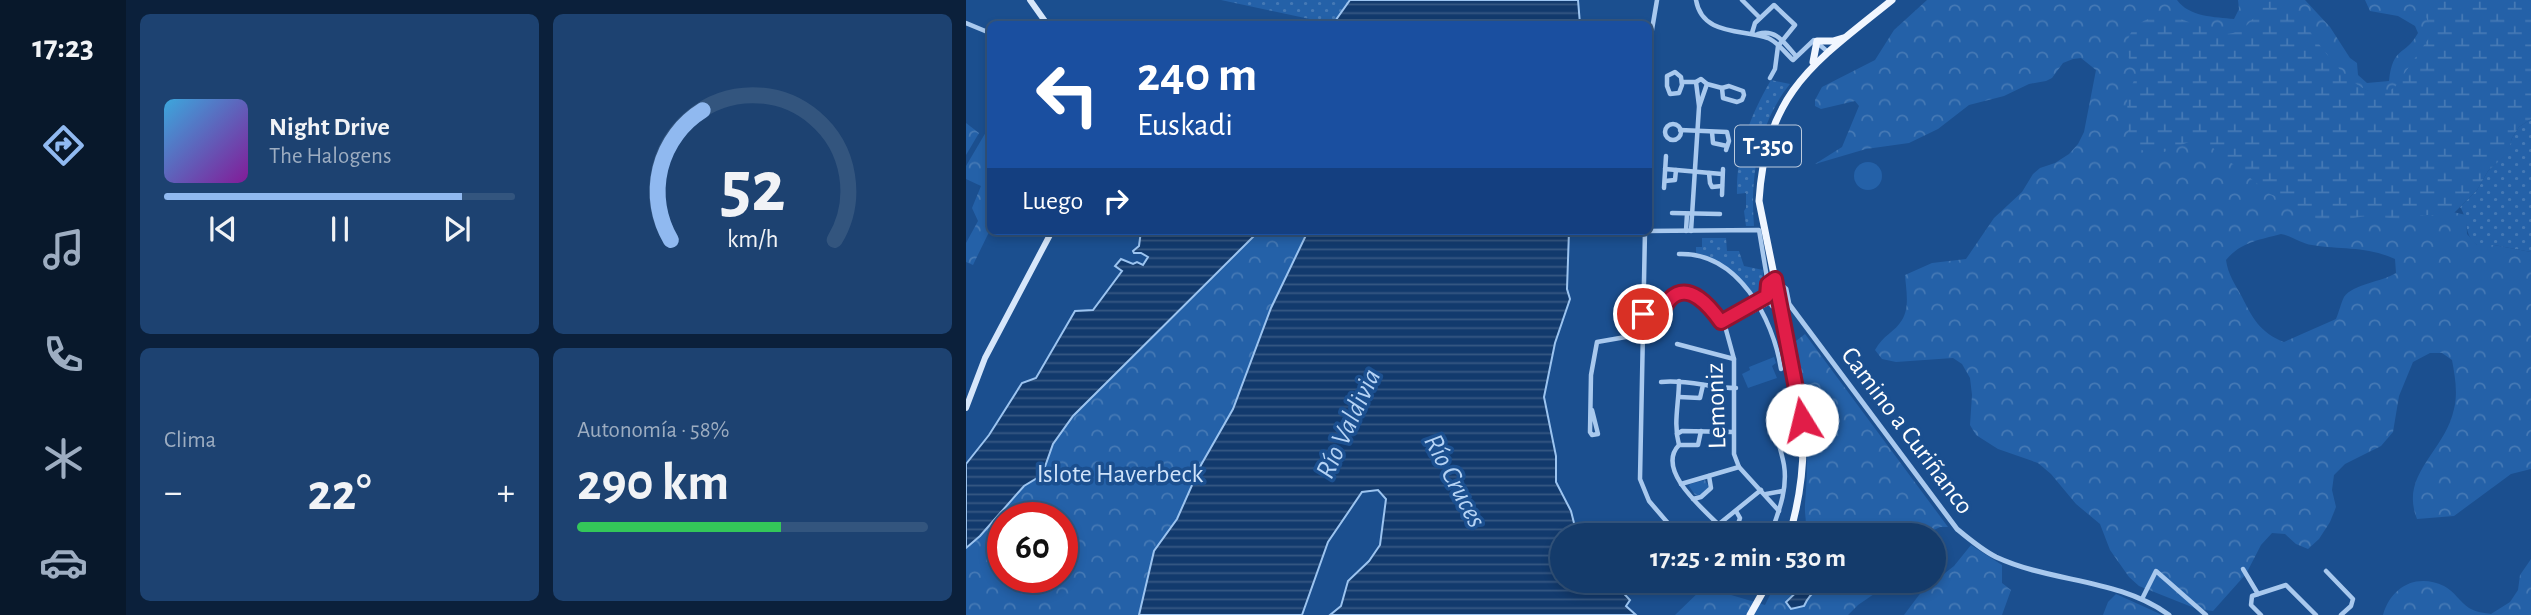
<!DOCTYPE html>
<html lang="es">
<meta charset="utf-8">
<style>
:root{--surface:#143b6b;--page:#1d4271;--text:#f1f3f6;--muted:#9dadc1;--line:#33557e;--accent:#90b9f0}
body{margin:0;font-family:"Alegreya Sans",sans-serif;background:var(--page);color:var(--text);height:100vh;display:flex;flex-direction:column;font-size:26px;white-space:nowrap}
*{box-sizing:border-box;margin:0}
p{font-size:23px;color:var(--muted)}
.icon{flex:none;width:38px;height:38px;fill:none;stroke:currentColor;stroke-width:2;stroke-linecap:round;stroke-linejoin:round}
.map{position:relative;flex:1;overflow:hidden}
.panel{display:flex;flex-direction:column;gap:14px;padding:14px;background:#0b203b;width:840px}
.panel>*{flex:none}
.top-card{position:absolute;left:21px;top:21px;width:665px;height:214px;border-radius:10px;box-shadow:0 4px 10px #0003,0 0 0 2px var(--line);background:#1a4fa0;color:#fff;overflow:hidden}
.speed{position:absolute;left:21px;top:502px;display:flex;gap:14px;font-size:35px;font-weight:700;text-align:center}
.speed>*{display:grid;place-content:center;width:91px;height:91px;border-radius:50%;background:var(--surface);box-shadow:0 4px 10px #0003,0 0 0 2px var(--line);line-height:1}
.speed .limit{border:10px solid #d22;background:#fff;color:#111}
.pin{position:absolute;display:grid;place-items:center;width:60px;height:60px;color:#fff;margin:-30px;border:4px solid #fff;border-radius:50%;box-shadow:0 2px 7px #0007}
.me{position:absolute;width:77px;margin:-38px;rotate:351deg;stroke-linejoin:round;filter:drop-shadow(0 0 5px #0008)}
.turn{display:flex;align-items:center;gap:24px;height:147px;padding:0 35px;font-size:32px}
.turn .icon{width:91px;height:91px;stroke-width:2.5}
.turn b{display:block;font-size:49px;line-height:60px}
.then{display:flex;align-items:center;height:66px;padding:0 35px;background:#0003;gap:14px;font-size:26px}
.big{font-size:52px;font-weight:600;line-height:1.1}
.panel .tile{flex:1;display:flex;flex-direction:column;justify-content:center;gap:10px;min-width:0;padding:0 24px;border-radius:10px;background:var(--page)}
.panel .dial{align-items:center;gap:0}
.dial svg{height:182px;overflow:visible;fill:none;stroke:var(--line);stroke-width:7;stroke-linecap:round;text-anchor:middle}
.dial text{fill:var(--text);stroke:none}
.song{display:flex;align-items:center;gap:21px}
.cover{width:84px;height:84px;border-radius:10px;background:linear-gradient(135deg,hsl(200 70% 55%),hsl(290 70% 35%))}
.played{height:7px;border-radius:4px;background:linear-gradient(90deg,var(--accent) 85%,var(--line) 85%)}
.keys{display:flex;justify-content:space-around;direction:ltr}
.heat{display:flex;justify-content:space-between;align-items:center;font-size:38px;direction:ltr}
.charge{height:10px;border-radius:5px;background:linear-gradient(90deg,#34c759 58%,var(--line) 0)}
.panel .tiles{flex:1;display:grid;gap:14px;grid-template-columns:repeat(2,1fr)}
.trip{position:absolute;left:584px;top:523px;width:396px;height:70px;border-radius:35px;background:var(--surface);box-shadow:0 4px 10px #0003,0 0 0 2px var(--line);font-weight:600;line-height:70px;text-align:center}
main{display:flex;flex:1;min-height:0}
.tabs{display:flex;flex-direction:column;width:126px;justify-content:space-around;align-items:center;background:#08182b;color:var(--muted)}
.tabs .icon{width:49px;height:49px}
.tabs .on{color:var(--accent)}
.tabs b{font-size:32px;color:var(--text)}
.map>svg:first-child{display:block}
.grass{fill:url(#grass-dots)}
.forest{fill:url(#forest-crowns);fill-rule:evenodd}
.wetland{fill:url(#wetland-marsh)}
.pitch{fill:#2461a8}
.water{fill:url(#water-rules);stroke:#9cc4f0;stroke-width:2}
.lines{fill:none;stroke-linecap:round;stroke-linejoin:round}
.minor{stroke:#a9c9ee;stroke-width:4.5}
.tertiary{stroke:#a9c9ee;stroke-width:5}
.secondary{stroke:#d6e6fa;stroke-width:6}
.primary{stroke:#f0f6ff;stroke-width:7}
.route-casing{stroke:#92132f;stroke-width:18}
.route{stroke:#e11d48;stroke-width:12}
.labels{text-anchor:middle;stroke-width:7;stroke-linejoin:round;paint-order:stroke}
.shield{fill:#1b4f8f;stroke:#bbcadd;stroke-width:2}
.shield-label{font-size:24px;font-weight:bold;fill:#fff}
.street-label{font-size:26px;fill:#fff;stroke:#1b4f8f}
.park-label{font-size:26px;fill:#cfe3fa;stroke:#1b4f8f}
.water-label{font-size:28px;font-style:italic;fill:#b5d3f5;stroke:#1b4f8f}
</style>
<main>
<nav class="tabs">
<b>17:23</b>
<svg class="icon on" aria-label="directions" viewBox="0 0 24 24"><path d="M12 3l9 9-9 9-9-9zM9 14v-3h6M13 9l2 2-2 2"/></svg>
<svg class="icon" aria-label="music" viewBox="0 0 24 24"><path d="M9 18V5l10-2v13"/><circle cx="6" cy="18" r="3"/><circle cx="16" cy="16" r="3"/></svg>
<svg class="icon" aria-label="phone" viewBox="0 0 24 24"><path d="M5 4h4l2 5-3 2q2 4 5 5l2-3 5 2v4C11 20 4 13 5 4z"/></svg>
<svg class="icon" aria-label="climate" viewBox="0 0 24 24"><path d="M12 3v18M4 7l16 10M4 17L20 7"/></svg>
<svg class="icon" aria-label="car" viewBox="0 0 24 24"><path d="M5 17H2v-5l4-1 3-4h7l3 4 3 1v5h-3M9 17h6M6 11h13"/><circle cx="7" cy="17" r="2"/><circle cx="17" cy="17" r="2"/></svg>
</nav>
<section class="panel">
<div class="tiles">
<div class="tile">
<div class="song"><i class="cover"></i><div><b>Night Drive</b><p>The Halogens</p></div></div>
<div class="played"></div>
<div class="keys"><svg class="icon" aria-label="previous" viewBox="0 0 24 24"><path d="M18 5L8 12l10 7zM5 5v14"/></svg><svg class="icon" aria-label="pause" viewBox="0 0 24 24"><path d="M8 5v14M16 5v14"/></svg><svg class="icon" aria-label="next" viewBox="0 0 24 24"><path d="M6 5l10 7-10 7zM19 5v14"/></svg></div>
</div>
<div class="tile dial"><svg viewBox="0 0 100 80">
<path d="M14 69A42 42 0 1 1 86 69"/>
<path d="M14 69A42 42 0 0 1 28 12" stroke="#90b9f0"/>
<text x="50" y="56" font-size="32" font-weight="700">52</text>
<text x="50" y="72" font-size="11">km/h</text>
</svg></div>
<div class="tile"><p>Clima</p>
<div class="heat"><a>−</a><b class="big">22°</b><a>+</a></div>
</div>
<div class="tile"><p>Autonomía · 58%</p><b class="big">290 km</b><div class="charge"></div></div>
</div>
</section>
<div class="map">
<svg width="1565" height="615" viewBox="0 0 1565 615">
<defs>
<pattern id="grass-dots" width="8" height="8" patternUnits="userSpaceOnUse" patternTransform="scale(1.75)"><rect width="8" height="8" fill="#2461a8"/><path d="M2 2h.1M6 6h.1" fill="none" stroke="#4579b5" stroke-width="1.8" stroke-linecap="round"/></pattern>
<pattern id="forest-crowns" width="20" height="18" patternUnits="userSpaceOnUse" patternTransform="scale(1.75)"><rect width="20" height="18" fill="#2461a8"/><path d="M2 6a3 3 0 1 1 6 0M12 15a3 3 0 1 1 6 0" fill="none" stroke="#4579b5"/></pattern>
<pattern id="wetland-marsh" width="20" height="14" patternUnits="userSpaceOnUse" patternTransform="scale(1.75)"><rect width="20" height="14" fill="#2461a8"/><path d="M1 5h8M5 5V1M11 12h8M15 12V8" fill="none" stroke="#4579b5"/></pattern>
<pattern id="water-rules" width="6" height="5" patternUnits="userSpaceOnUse" patternTransform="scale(1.75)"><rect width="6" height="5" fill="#123a6d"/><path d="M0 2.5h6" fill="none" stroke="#365883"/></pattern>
</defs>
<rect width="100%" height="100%" fill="#1b4f8f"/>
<g class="grass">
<path d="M255,0h129l-17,24z"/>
<path d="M805,80l19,4c-32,39 -40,94 -36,142h-8l-2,-15 2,-3v-15l-9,1c-1,-42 13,-78 34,-114z"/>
<path d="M1565,119v133l-37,-7h-17c-14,-10 -8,-25 -17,-38l17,-17 11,-19 19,-18 5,-15 7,-11z"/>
<path d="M736,238h24l1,13h12l5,15 19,4v12l-5,11 -5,2c-17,-20 -31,-35 -57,-42v-6h6z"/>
</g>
<g class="forest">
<path d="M961,0h250c12,17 38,17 57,19l5,-10 -1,-9h67l25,27 20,31 7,5 1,12 9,8 22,-2c4,-36 16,-24 29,-48l-3,-7 -17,-10 -28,-5 -5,-11h56l10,18 4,19 -37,52 -18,8 -133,-66 -103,32 47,74 176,75h86l13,3 1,19 10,11h17l37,7v217l-20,5 -57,42 -37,3c-18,-45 28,-67 37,-110 4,-16 1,-33 -2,-49l-10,-7h-12l-17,9 -14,34 -6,36 -12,14 -36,18 -11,11 -2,15 4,17 -6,15 -11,17 -11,10 -12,-5 -11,-10 -13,-1 -11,12 -15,29 -33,37 -16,-2 -58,-23 -10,-9 -19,-27 -10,-26 -24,-20 -25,-30 -13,-11 -40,-14 -22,-14 -6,-10 2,-30 -2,-17 -8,-14 -9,-6 -57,4 -14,-3 -7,-9c8,-15 20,-18 27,-30 8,-13 4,-31 3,-45l27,-12 34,-4 28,-41 28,-26 11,-18 7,-6 15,-5 14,-9 9,-10 6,-12 12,-62 -15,-12 -8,1 -10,4 -11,15 -6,3 -17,3 -25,12 -35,9 -31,24 -29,14 -43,6 -51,15 27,-17 17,-41 -4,-5 -34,8 -6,-3v-6l7,-13 53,-27 19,-30zM1315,234c11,2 21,10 31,11 30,5 55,1 83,14l1,14c-14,9 -43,11 -52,24 -3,6 -5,15 -8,22l-52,23c-24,-9 -32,-25 -42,-45 -7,-13 -14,-22 -16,-37 15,-18 33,-20 55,-26z"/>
<path d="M0,123l13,10 -13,22z"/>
<path d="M24,130v100l-17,35 -7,-3v-19l12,-22 -6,-13 9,-22 -15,-7v-13l20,-34z"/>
<path d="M293,231h49l-37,77 -38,101 -32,56 -24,54 -23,32 -15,64h-173v-67l14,-12 44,-50 18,-11 11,-31 20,-28zM37,518h59v60h-59z"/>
<path d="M839,334l143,193h-8l-16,8h-122c7,-13 2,-17 3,-31 5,-58 1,-106 -9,-163z"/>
<path d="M739,480l4,7 -9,8h-5l-6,-9 1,-2z"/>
<path d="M1005,545l31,20v18l9,7 -9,25h-98l18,-24 32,-25z"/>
<path d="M1565,559v56h-148c8,-28 33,-42 61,-29 10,5 16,16 25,22 6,4 16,5 22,6l19,-12 8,-12 2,-15z"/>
<path d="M811,581h116l-35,24 -10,10h-173l29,-28 61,18z"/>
<path d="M1150,594l42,19 3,2h-58l5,-13z"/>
</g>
<path class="wetland" d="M1305,0l17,2c21,23 69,114 107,85l36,-52v-8l-14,-27h114v119l-12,8 -7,11 -4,15 -20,18 -11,19 -25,25h-25l-26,4 -34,-3 -41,6 -24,-9 -14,-12 -18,-7 -57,-46 -22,-7 -27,11 -16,2 -12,-8 -8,-9 -1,-46 6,-8 6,-18 -10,-6c-2,-14 -3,-25 9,-34 25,-19 51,-1 77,6 3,1 6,3 10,3 23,0 30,-22 46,-34z"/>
<g class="pitch">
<circle cx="902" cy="176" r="14"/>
<path d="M808,357l2,6 -4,3 5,12 -29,10 -6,-14 8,-4 -1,-3z"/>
</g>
<g class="water">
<path d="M384,0h228l2,24h-247z"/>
<path d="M175,231h118l-186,185 -20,28 -11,31 -18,11 -44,50 -14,12v-84l23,-29 33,-52 14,-5 39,-67 18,-1 29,-39 -7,-5 6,-7 12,5 4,-2 6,3 5,-8 -7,-4h-7l-1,-2 6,-5z"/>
<path d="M342,231h261l-2,58 3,10 -15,44 -11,54 12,59v26l15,29 6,24 -14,1v45h49l18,19 -4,6 10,9h-306l11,-9 7,-25 21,-20 11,-16 6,-46 -8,-9 -16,2 -34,50 -26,73h-163l15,-64 23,-32 24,-54 32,-56 38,-101z"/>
<path d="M842,581l31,1v2c-15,-3 -29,8 -35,22l-13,3 -5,-7z"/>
</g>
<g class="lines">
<g class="minor">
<path d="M730,0c6,36 46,29 72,38 10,4 17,15 25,22l21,-20 14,12"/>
<path d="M776,0l18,18"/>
<path d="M0,23l24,10"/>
<path d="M786,33l3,-10 19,-18 21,20 -17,21 -3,23 -5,9"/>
<path d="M792,34c18,-6 27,10 38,22"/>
<path d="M682,53l9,-53"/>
<path d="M709,72l6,5 1,8 -3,8 -9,1 -3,-8v-10z"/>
<path d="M716,82h14l5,-3 6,5 -8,23 -8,124"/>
<path d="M730,82l3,24"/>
<path d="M741,84l15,4"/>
<path d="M763,86l14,5 1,4 -2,5 -5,2 -14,-4 -1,-10z"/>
<circle cx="707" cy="132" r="8"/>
<path d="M714,130l47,2 2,9 -3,9"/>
<path d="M746,132l1,11 14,3"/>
<path d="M699,169l57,5"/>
<path d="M743,173l1,10 2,4 10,-1"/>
<path d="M699,181l10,-1 1,-10"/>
<path d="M698,188l2,-32"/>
<path d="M756,195l1,-26"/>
<path d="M706,213l48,1"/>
<path d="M679,231l-5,248 9,22 30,35"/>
<path d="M679,231l114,-1 9,54 -1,12 5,10 8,4"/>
<path d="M720,231l1,-17"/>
<path d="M713,254c59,-2 94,64 102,115"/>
<path d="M678,314l15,-1 15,-17 9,-3 9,1 13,8 20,24 9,33v95l5,13 40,44"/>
<path d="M756,321l33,-20 12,-5"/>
<path d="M759,326l45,-24"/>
<path d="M711,344l57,15"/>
<path d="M713,381c0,22 -6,42 0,64 -26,27 33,71 49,89l7,-1 5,-15 -4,-7"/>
<path d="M695,382c25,-3 50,6 75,6"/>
<path d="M713,397l21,1 3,-13"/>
<path d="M626,410l6,24 -6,1 -2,-3 1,-57 6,-33 46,-8"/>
<path d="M711,434l5,-3 51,1"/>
<path d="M713,445h19l3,-14"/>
<path d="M715,484l58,-17"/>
<path d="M800,494l17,-3"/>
<path d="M727,499l8,-2 10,-9 -2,-12"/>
<path d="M753,524l42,-34"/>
<path d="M804,536c8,-23 18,-46 14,-71 -3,-18 -11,-35 -13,-54"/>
<path d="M1277,569l15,25"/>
<path d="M1360,571l27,28 -2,7 -10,9"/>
<path d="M774,582l2,1 -1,4c-8,3 -15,3 -20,-3z"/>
<path d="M1176,599l14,-28 50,44"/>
<path d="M1295,615l-10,-10 1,-9 34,-11 30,30"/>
</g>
<path class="tertiary" d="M809,280l11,9 3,15 168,225c12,10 25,21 39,28 56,26 122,21 173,58"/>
<g class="secondary">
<path d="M64,0l17,24"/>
<path d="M0,408l19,-50 67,-127"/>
</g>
<g class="primary">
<path d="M847,62l4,-21h16l10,-3"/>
<path d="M823,536c14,-46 18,-91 10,-138l-40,-197c7,-110 55,-138 133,-201"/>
<path d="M784,615l19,-34"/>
</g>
</g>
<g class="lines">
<defs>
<path id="route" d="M677,314l17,-1c5,-4 5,-9 10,-14 19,-19 41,9 51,23l46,-26 1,-12 7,-5 27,141"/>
</defs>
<use href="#route" class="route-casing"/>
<use href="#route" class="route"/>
</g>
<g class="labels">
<rect class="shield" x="769" y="125.5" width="66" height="41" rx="5"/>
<g class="shield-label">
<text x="802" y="154">T-350</text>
</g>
<g class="street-label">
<text transform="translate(749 406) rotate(-92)" y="9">Lemoniz</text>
<text transform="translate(942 430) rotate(53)" y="9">Camino a Curiñanco</text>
</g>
<g class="park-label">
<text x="154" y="482">Islote Haverbeck</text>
</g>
<g class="water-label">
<text transform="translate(381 423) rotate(-65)" y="10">Río Valdivia</text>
<text transform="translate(490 480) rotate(62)" y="10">Río Cruces</text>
</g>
</g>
</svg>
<div class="speed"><div class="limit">60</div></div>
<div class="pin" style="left:677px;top:314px;background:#d93025"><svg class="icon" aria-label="arrive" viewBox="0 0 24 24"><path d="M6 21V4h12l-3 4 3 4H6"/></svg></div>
<svg class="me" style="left:836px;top:420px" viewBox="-20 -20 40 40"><circle r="19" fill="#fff"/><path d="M0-13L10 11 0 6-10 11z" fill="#e11d48"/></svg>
<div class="trip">17:25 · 2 min · 530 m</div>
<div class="top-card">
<div class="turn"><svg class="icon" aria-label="left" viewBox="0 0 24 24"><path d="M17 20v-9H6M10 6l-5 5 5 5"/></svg><div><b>240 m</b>Euskadi</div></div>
<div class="then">Luego<svg class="icon" aria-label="right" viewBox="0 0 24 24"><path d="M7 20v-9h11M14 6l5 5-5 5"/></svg></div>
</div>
</div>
</main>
